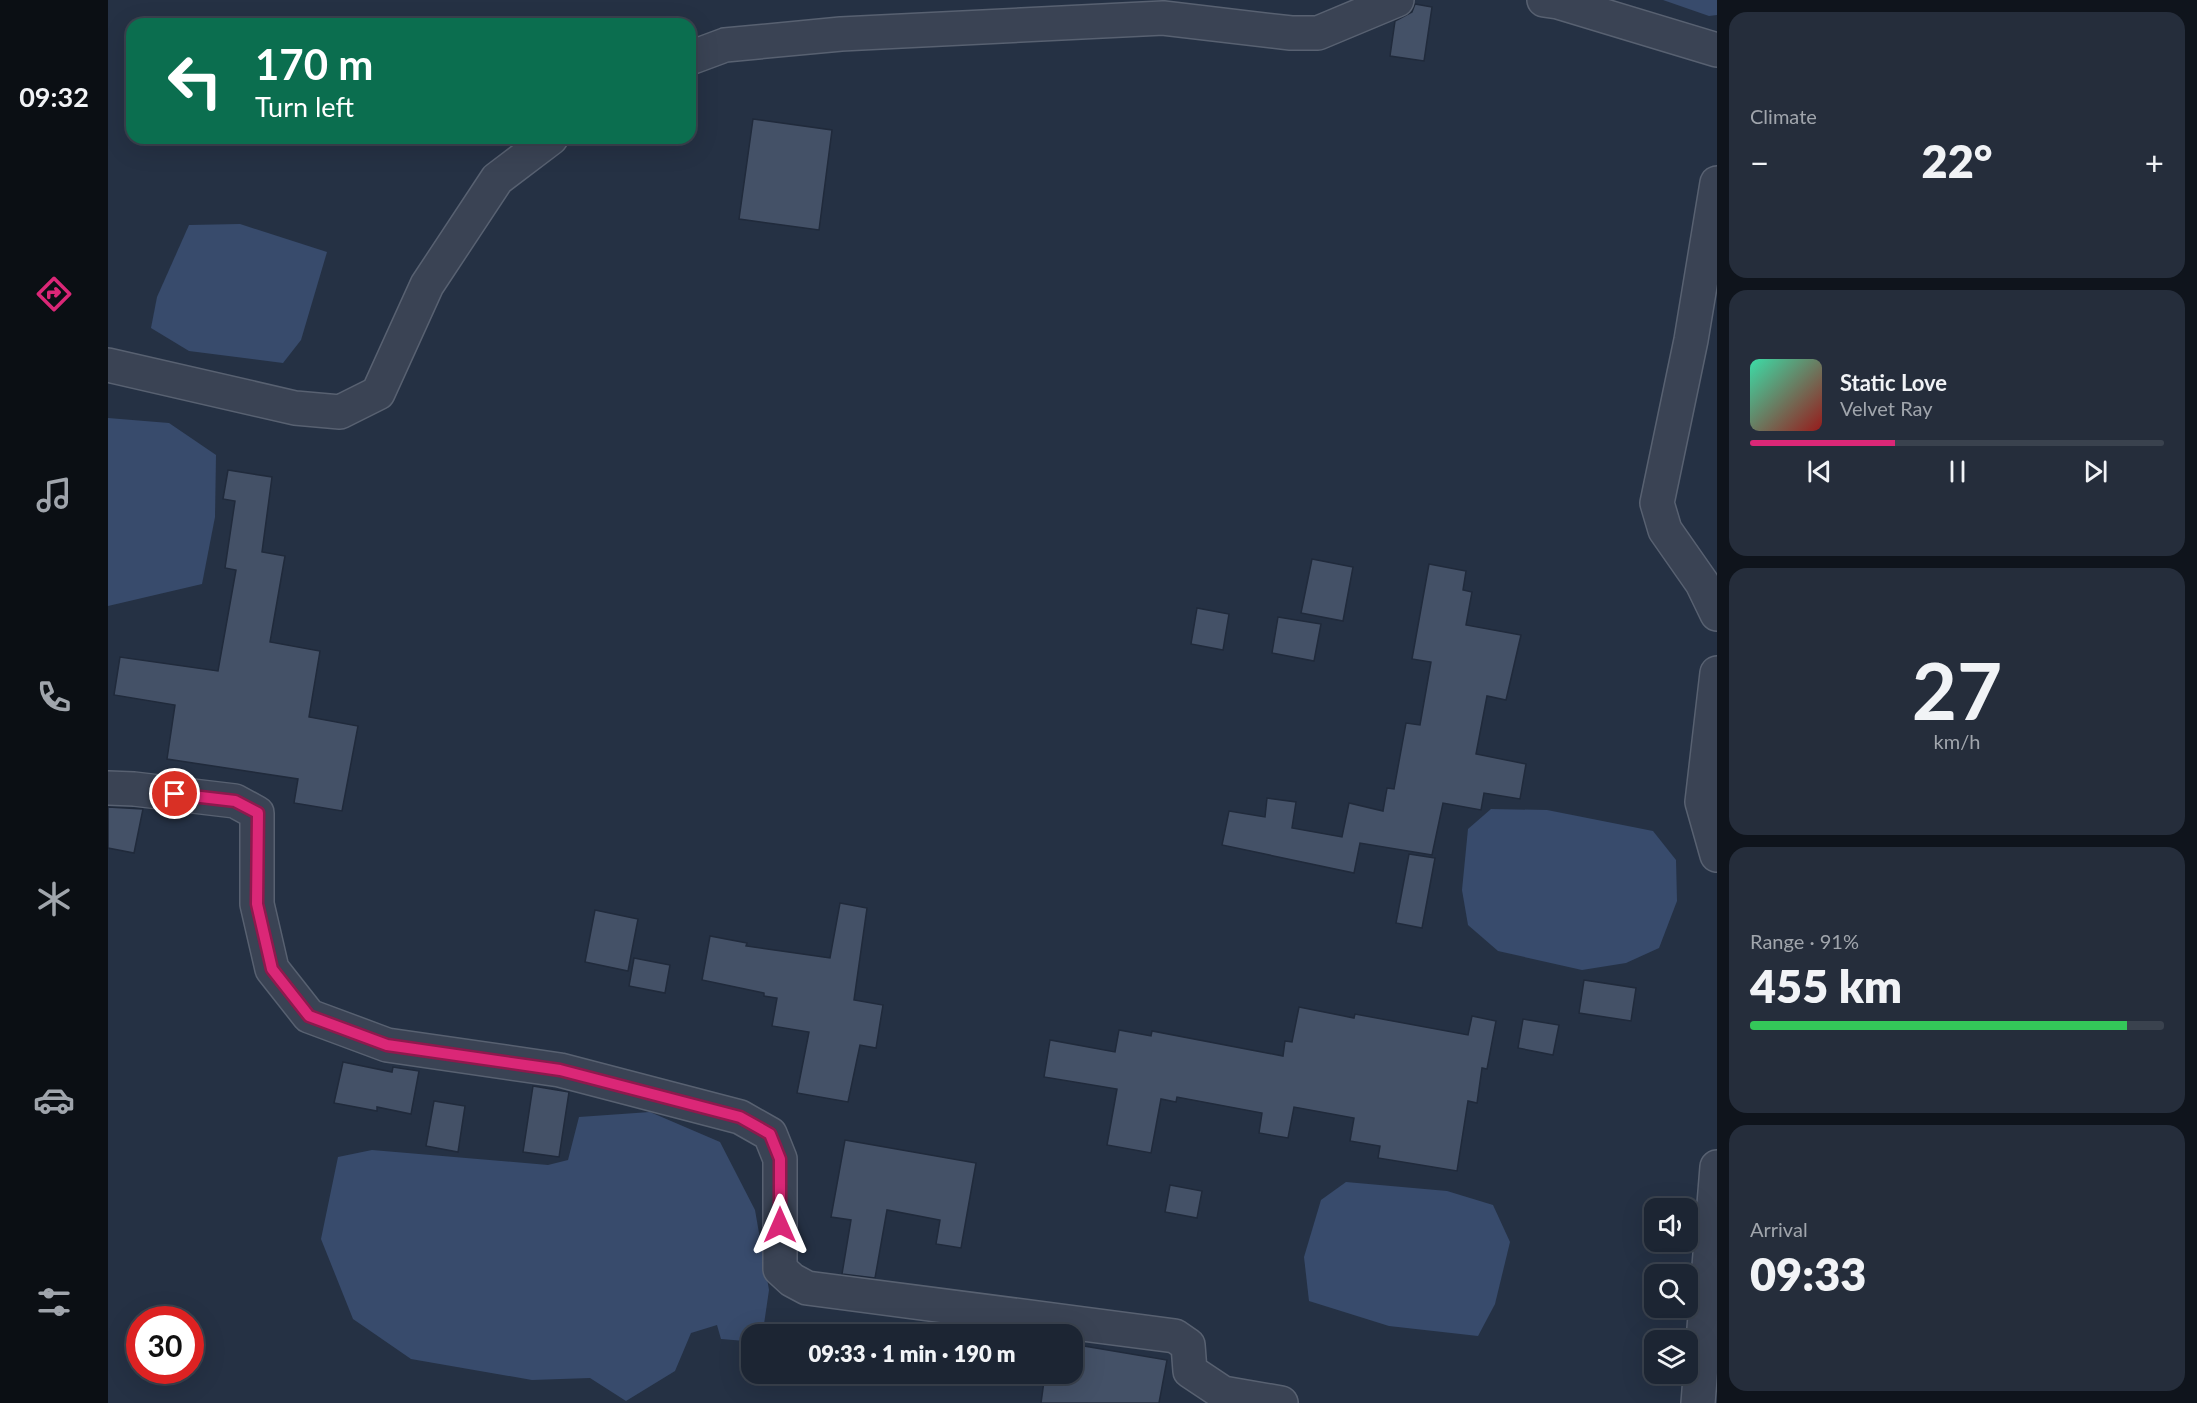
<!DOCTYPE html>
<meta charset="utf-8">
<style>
:root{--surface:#1c2533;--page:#252d3b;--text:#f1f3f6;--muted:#a0a5ac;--line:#3a424e;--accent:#db2777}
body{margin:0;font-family:Lato,sans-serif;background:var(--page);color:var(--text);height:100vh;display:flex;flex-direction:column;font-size:22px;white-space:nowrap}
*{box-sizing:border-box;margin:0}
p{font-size:20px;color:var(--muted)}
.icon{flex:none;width:33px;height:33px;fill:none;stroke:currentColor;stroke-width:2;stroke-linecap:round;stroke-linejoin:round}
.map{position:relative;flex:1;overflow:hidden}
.drawer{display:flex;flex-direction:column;gap:12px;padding:12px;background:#0f141c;width:480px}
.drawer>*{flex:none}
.hud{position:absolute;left:18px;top:18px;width:570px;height:126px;border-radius:18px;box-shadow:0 6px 24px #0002,0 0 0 2px var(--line);background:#0b6e4f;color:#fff;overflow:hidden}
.tools{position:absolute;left:1536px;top:1198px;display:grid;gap:12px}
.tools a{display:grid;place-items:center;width:54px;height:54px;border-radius:12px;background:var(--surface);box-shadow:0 6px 24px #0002,0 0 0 2px var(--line);font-size:30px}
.speed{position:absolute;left:18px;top:1306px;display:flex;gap:12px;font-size:30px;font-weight:700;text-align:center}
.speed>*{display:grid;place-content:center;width:78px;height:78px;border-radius:50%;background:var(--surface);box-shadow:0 6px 24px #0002,0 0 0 2px var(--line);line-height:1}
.speed .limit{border:9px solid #d22;background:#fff;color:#111}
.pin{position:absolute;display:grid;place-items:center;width:51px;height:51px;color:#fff;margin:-26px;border:3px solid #fff;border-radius:50%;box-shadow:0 2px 6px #0007}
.me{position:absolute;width:66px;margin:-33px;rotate:0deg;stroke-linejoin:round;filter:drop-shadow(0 0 4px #0008)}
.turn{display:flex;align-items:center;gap:21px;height:126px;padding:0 30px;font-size:27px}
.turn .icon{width:78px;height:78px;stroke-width:2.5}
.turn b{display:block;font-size:42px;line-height:51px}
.big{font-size:45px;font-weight:800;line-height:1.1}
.drawer .widget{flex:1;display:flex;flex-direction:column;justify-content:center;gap:9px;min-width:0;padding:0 21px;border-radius:18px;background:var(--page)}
.drawer .dial{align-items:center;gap:0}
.dial b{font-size:78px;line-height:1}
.song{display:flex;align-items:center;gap:18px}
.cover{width:72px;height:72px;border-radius:9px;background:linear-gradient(135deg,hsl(160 70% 55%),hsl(0 70% 35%))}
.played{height:6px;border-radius:3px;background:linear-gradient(90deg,var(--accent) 35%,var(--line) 35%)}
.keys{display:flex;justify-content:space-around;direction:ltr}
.heat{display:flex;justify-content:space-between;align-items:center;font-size:33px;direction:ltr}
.charge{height:9px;border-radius:4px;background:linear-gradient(90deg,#34c759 91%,var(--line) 0)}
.trip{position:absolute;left:633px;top:1324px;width:342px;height:60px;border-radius:18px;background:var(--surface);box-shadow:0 6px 24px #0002,0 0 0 2px var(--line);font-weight:800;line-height:60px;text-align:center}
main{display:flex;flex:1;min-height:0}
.tab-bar{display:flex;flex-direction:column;width:108px;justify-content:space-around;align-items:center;background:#0b0f14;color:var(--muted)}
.tab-bar .icon{width:42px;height:42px}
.tab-bar .on{color:var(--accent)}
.tab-bar b{font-size:27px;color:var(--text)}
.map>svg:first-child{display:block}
.water{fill:#384b6c}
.building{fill:#445167;stroke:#202a3b;stroke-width:1.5}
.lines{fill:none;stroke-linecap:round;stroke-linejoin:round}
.minor-casing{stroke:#586171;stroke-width:36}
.minor{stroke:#3a4354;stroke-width:33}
.route-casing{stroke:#8e194d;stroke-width:15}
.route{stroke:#db2777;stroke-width:10}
</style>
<main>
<nav class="tab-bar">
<b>09:32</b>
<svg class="icon on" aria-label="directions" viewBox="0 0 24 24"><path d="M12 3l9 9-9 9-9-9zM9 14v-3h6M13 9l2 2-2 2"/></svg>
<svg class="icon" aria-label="music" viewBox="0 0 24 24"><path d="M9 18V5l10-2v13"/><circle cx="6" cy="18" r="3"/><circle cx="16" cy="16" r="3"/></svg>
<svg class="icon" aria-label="phone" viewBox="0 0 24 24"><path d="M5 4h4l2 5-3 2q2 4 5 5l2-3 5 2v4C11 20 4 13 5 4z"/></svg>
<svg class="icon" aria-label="climate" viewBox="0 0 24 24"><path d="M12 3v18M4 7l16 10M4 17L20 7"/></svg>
<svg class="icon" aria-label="car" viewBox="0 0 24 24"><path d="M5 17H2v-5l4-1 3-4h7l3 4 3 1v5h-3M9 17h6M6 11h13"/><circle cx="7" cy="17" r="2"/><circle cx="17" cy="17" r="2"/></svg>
<svg class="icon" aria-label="filters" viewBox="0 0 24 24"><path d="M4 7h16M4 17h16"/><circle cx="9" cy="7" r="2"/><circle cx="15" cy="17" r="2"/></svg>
</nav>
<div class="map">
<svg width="1609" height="1403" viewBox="0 0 1609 1403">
<rect width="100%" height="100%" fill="#253144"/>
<g class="water">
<path d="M1555,0h54v15l-8,1z"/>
<path d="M132,224l87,28 -26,88 -18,23 -94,-12 -38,-23 6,-31 32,-72z"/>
<path d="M0,418l61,5 47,32 -1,62 -13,67 -94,22z"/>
<path d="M1383,809l56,1 106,21 23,29 1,41 -18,47 -33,15 -44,7 -84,-19 -30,-26 -6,-35 6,-61z"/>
<path d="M542,1112l70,30 35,68 14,80 -5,34 -19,17 -24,-2 -4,-14 -26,8 -16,38 -49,30 -36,-23 -58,2 -121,-21 -58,-40 -32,-80 17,-82 34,-7 176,15 20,-5 11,-43z"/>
<path d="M1238,1182l101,9 46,14 17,37 -15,62 -17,32 -89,-10 -80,-25 -5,-44 17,-57z"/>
</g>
<g class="building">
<path d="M1307,4l17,3 -8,54 -34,-5 5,-35 17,-9z"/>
<path d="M645,119l79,11 -13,100 -80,-11z"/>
<path d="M120,470l44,7 -10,75 23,4 -15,86 50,9 -11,66 49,9 -16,85 -48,-8 4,-24 -131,-20 8,-54 -61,-10 6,-38 98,14 18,-101 -11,-2 10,-67 -12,-2z"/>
<path d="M1204,559l41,8 -10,54 -42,-8z"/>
<path d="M1321,564l37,7 -3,19 9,2 -6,33 55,10 -15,65 -19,-4 -11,58 50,10 -6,35 -36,-6 -3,17 -38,-7 -11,52 -72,-12 -6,30 -132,-28 7,-34 36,6 2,-19 29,4 -4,26 50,9 7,-34 34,8 4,-23 7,1 12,-66 14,2 11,-63 -19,-3z"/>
<path d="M1089,608l32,6 -6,36 -32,-6z"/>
<path d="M1170,617l43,7 -7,37 -42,-8z"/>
<path d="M0,807l35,2 -9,44 -26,-5z"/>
<path d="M1301,854l26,4 -13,70 -26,-5z"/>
<path d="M732,903l27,5 -13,92 29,5 -7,43 -16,-3 -12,57 -51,-9 12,-61 -37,-6 5,-28 -13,-2v-3l-62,-13 8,-44 37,7 -1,3 84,12z"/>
<path d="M487,910l43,9 -10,52 -43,-9z"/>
<path d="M526,958l36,7 -5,28 -36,-7z"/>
<path d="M1476,980l52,8 -5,33 -52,-8z"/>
<path d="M1191,1007l55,11 1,-4 113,21 4,-19 24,5 -9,48 -5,-1 -5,35 -9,-2 -11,70 -79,-13 2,-12 -30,-5 4,-23 -60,-11 -6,31 -29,-5 3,-20 -85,-16 -1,5 -15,-3 -10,54 -44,-8 10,-56 -73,-12 6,-37 65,12 4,-22 32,6 1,-5 131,25 2,-15 7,1z"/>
<path d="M1415,1019l36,6 -6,30 -35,-7z"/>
<path d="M235,1062l49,10 1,-5 26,4 -8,43 -34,-7v4l-43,-8z"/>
<path d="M425,1086l36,6 -10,65 -36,-5z"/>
<path d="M326,1101l31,5 -7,46 -32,-6z"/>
<path d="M737,1140l131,23 -15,85 -25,-4 4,-24 -53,-10 -12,68 -33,-4 9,-54 -20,-3z"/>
<path d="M1062,1185l32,6 -5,27 -32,-6z"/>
<path d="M964,1344l95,16 -8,43h-118l4,-29h27z"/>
</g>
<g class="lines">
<defs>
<g id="minor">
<path d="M1436,0l14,2 159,48"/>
<path d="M582,58l35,-13 116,-11 322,-16 128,15h27l79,-33"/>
<path d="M1609,183l-26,157 -34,163 8,27 37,53 15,31"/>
<path d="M0,365l187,43 45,4 38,-19 49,-108 70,-106 54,-41"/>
<path d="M1609,673l-15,129 15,53"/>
<path d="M0,788l26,1 101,12 22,12v91l15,65 37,47 78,29 173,25 180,47 30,17 10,25v110l12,11 15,8 368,48 13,9 2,26 33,22 58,10"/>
<path d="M1590,1403l19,-236"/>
</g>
</defs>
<use href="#minor" class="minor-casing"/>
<use href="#minor" class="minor"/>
</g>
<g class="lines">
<defs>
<path id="route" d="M67,794l60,7 23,12 -1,91 15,65 37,47 78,29 173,25 180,47 30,17 10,25v66"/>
</defs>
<use href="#route" class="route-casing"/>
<use href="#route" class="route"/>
</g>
</svg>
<div class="tools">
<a><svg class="icon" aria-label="sound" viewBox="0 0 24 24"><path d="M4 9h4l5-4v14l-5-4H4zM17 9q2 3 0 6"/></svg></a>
<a><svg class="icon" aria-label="search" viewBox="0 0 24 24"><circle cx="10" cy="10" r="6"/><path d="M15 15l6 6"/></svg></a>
<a><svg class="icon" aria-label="layers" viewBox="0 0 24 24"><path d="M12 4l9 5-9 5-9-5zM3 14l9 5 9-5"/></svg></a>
</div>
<div class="speed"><div class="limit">30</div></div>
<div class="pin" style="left:67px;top:794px;background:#d93025"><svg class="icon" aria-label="arrive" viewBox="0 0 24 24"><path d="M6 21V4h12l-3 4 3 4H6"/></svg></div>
<svg class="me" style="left:672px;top:1225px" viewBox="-20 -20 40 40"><path d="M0-17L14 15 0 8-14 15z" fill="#db2777" stroke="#fff" stroke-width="4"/></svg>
<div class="trip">09:33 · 1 min · 190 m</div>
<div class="hud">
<div class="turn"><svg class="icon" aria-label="left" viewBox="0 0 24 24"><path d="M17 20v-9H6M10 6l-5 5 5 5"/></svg><div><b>170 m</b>Turn left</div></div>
</div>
</div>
<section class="drawer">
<div class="widget"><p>Climate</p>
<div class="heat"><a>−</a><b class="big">22°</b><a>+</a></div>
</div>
<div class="widget">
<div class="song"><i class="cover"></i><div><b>Static Love</b><p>Velvet Ray</p></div></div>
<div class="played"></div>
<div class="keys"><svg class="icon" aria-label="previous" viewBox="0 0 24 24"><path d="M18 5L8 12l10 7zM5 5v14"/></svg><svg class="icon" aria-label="pause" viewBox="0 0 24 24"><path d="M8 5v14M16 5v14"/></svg><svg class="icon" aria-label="next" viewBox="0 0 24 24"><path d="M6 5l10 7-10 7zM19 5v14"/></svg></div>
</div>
<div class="widget dial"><b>27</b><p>km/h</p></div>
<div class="widget"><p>Range · 91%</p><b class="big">455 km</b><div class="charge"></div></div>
<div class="widget"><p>Arrival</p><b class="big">09:33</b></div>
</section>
</main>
